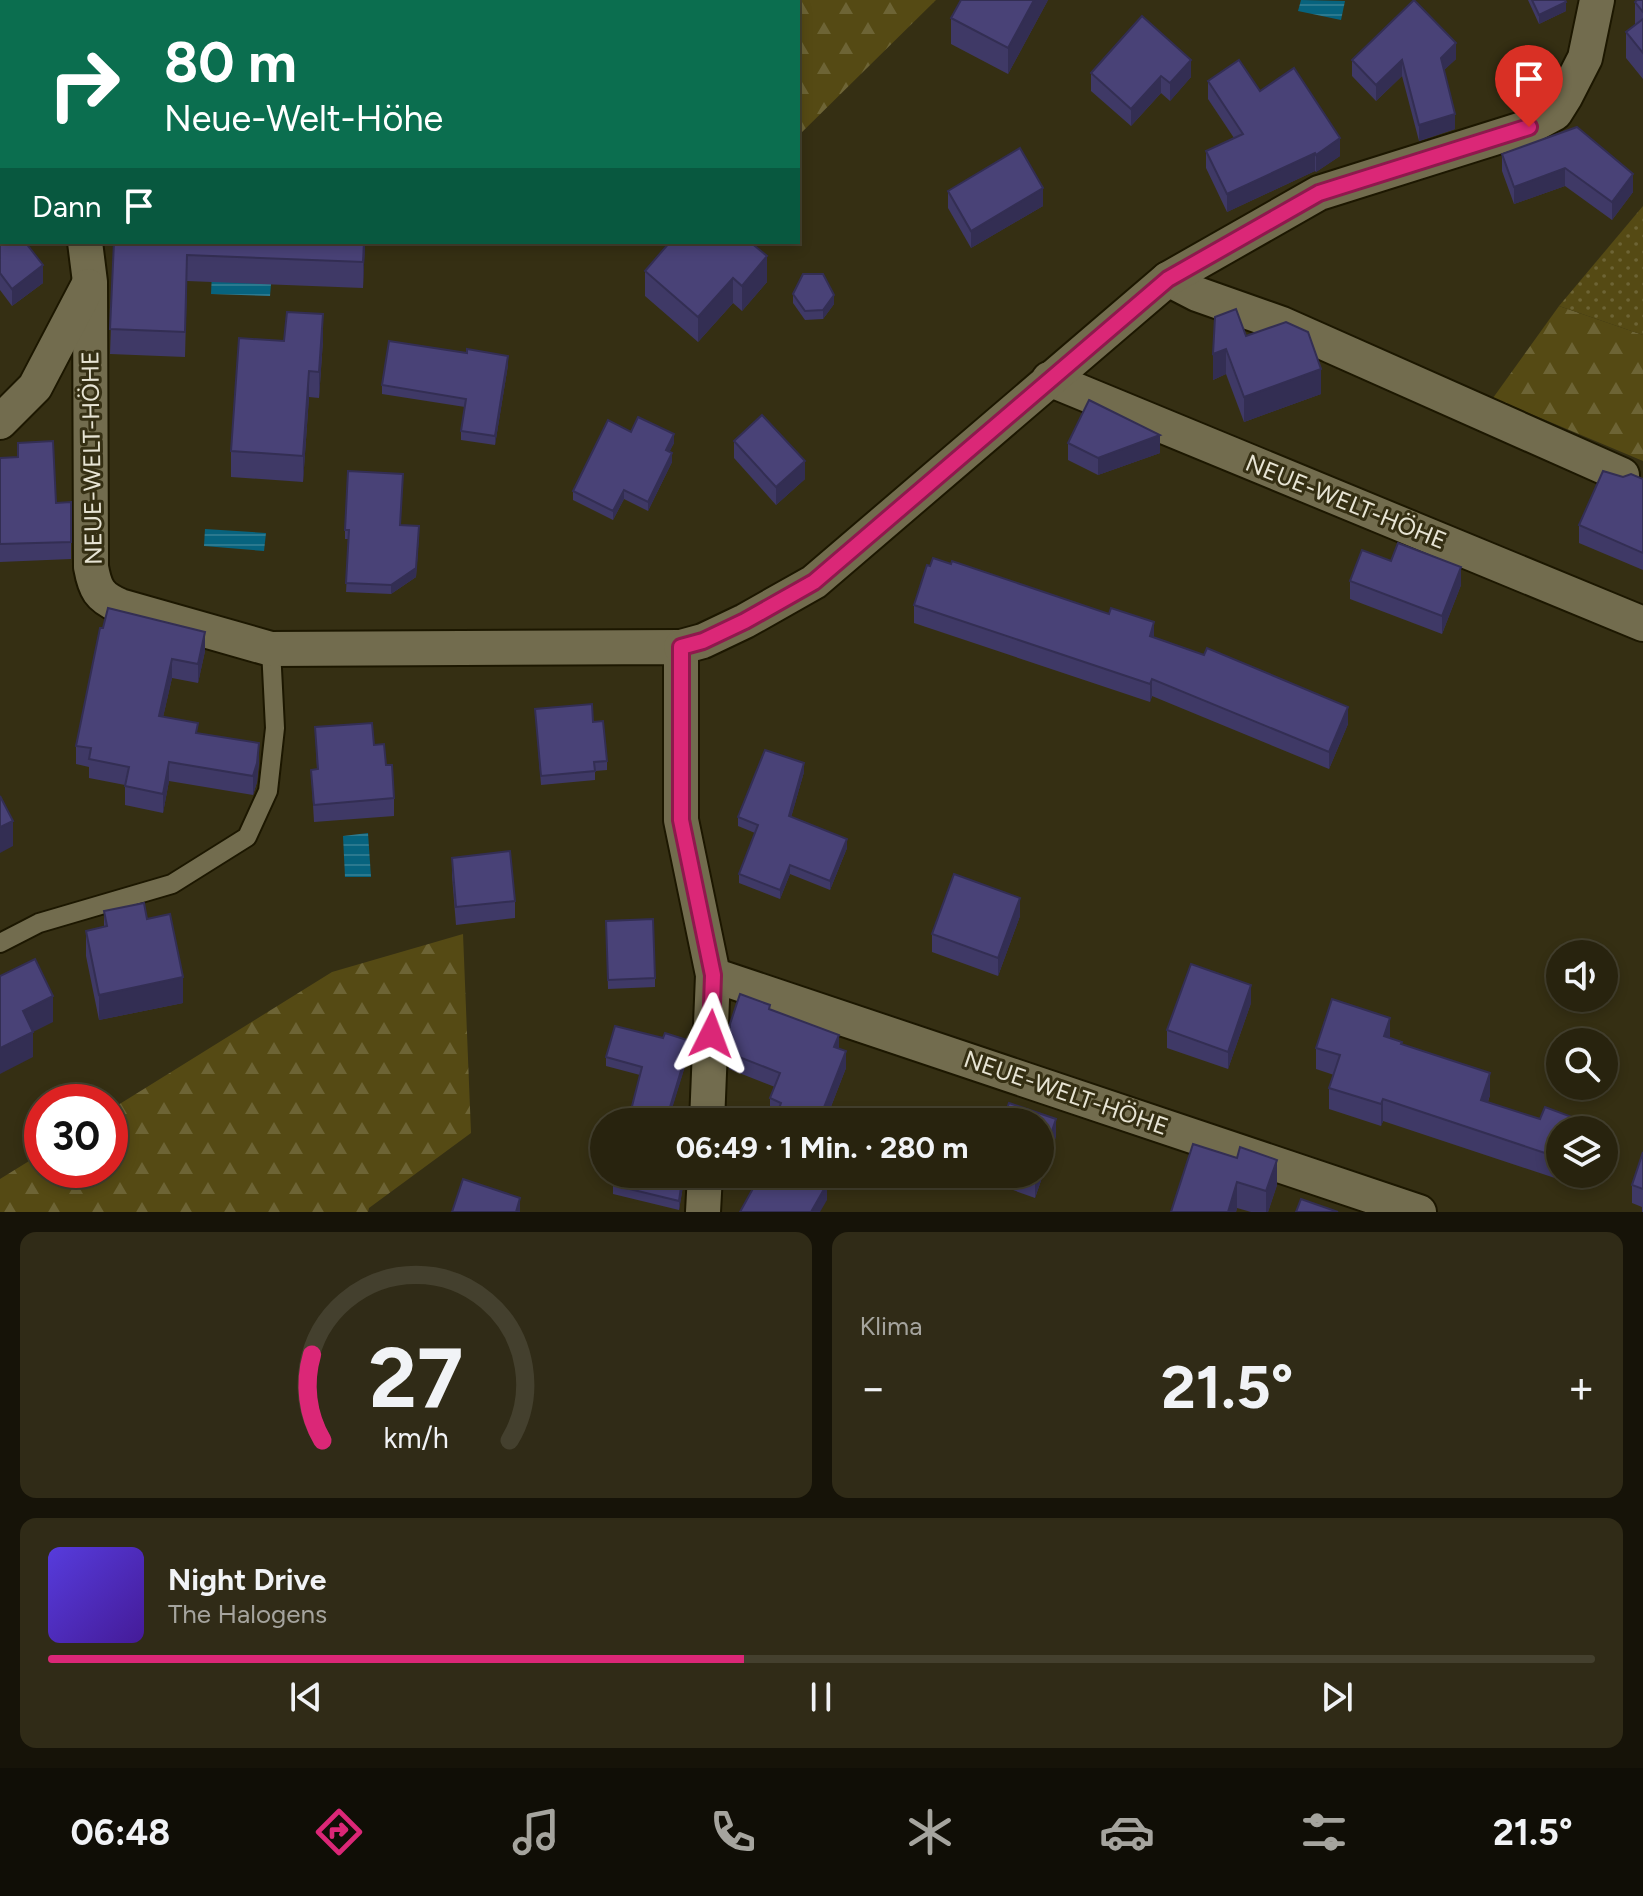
<!DOCTYPE html>
<html lang="de">
<meta charset="utf-8">
<style>
:root{--surface:#28230e;--page:#302b17;--text:#f1f3f6;--muted:#a5a49e;--line:#44402e;--accent:#db2777}
body{margin:0;font-family:Figtree,sans-serif;background:var(--page);color:var(--text);height:100vh;display:flex;flex-direction:column;font-size:30px;white-space:nowrap}
*{box-sizing:border-box;margin:0}
p{font-size:26px;color:var(--muted)}
.icon{flex:none;width:44px;height:44px;fill:none;stroke:currentColor;stroke-width:2;stroke-linecap:round;stroke-linejoin:round}
.map{position:relative;height:1212px;overflow:hidden}
.details{display:flex;flex-direction:column;gap:20px;padding:20px;background:#161308;flex:1}
.details>*{flex:none}
.top-card{position:absolute;left:0px;top:0px;width:800px;height:244px;box-shadow:0 4px 12px #0003,0 0 0 2px var(--line);background:#0b6e4f;color:#fff;overflow:hidden}
.fabs{position:absolute;left:1546px;top:940px;display:grid;gap:16px}
.fabs a{display:grid;place-items:center;width:72px;height:72px;border-radius:50%;background:var(--surface);box-shadow:0 4px 12px #0003,0 0 0 2px var(--line);font-size:40px}
.speed{position:absolute;left:24px;top:1084px;display:flex;gap:16px;font-size:40px;font-weight:700;text-align:center}
.speed>*{display:grid;place-content:center;width:104px;height:104px;border-radius:50%;background:var(--surface);box-shadow:0 4px 12px #0003,0 0 0 2px var(--line);line-height:1}
.speed .limit{border:12px solid #d22;background:#fff;color:#111}
.pin{position:absolute;display:grid;place-items:center;width:68px;height:68px;color:#fff;margin:-82px -34px;border-radius:50% 50% 50% 0;rotate:-45deg;box-shadow:0 0 8px #0007}
.pin .icon{rotate:45deg}
.me{position:absolute;width:88px;margin:-44px;rotate:3deg;stroke-linejoin:round;filter:drop-shadow(0 0 6px #0008)}
.turn{display:flex;align-items:center;gap:28px;height:168px;padding:0 32px;font-size:36px}
.turn .icon{width:104px;height:104px;stroke-width:2.5}
.turn b{display:block;font-size:56px;line-height:68px}
.then{display:flex;align-items:center;height:76px;padding:0 32px;background:#0003;gap:16px;font-size:30px}
.big{font-size:60px;font-weight:700;line-height:1.1}
.details .card{flex:1;display:flex;flex-direction:column;justify-content:center;gap:12px;min-width:0;padding:0 28px;border-radius:16px;background:var(--page)}
.details .dial{align-items:center;gap:0}
.dial svg{height:208px;overflow:visible;fill:none;stroke:var(--line);stroke-width:7;stroke-linecap:round;text-anchor:middle}
.dial text{fill:var(--text);stroke:none}
.song{display:flex;align-items:center;gap:24px}
.cover{width:96px;height:96px;border-radius:12px;background:linear-gradient(135deg,hsl(250 70% 55%),hsl(260 70% 35%))}
.played{height:8px;border-radius:4px;background:linear-gradient(90deg,var(--accent) 45%,var(--line) 45%)}
.keys{display:flex;justify-content:space-around;direction:ltr}
.heat{display:flex;justify-content:space-between;align-items:center;font-size:44px;direction:ltr}
.details .tiles{flex:1;display:grid;gap:20px;grid-template-columns:1fr 1fr}
.card:last-child{grid-column:span 2}
.trip{position:absolute;left:590px;top:1108px;width:464px;height:80px;border-radius:40px;background:var(--surface);box-shadow:0 4px 12px #0003,0 0 0 2px var(--line);font-weight:700;line-height:80px;text-align:center}
.tabs{display:flex;height:128px;justify-content:space-around;align-items:center;background:#100e06;color:var(--muted)}
.tabs .icon{width:56px;height:56px}
.tabs .current{color:var(--accent)}
.tabs b{font-size:36px;color:var(--text)}
.map>svg:first-child{display:block}
.forest{fill:url(#forest-firs)}
.garden{fill:url(#garden-dots)}
.water{fill:url(#water-rules)}
.lines{fill:none;stroke-linecap:round;stroke-linejoin:round}
.lane-casing{stroke:#1c1700;stroke-width:22}
.street-casing{stroke:#1c1700;stroke-width:38}
.path{stroke:#6e6951;stroke-width:5;stroke-dasharray:6 6;stroke-linecap:butt}
.lane{stroke:#726c4e;stroke-width:18}
.street{stroke:#726c4e;stroke-width:34}
.wall{fill:#3f3966}
.shaded-wall{fill:#332e53}
.building{fill:#494277;stroke:#332e53;stroke-width:2}
.route-casing{stroke:#8e194d;stroke-width:20}
.route{stroke:#db2777;stroke-width:14}
.labels{text-anchor:middle;stroke-width:6;stroke-linejoin:round;paint-order:stroke}
.street-label{font-size:24px;fill:#e7e4d4;stroke:#352f13}
</style>
<div class="map">
<svg width="1643" height="1212" viewBox="0 0 1643 1212">
<defs>
<pattern id="forest-firs" width="22" height="20" patternUnits="userSpaceOnUse" patternTransform="scale(2)"><rect width="22" height="20" fill="#554a14"/><path d="M5 1l3.5 6h-7zM16 11l3.5 6h-7z" fill="#6d6435"/></pattern>
<pattern id="garden-dots" width="8" height="8" patternUnits="userSpaceOnUse" patternTransform="scale(2)"><rect width="8" height="8" fill="#554a14"/><path d="M2 2h.1M6 6h.1" fill="none" stroke="#6d6435" stroke-width="1.8" stroke-linecap="round"/></pattern>
<pattern id="water-rules" width="6" height="5" patternUnits="userSpaceOnUse" patternTransform="scale(2)"><rect width="6" height="5" fill="#07637e"/><path d="M0 2.5h6" fill="none" stroke="#2b798f"/></pattern>
</defs>
<rect width="100%" height="100%" fill="#352f13"/>
<g class="forest">
<path d="M55,0h881l-138,136v-134z"/>
<path d="M1559,306l84,29v126l-150,-63z"/>
<path d="M463,934l8,199 -102,75 -1,4h-368v-33l42,-26v17h68v-60l222,-138z"/>
</g>
<path class="garden" d="M1643,206v129l-84,-29z"/>
<g class="water">
<path d="M1301,0l44,1 -4,19 -43,-9z"/>
<path d="M212,272l59,12 -1,12 -59,-2z"/>
<path d="M205,529l61,4 -2,18 -60,-5z"/>
<path d="M368,833l3,44h-26l-2,-41z"/>
</g>
<g class="lines">
<defs>
<path id="lane" d="M0,943l39,-20 133,-39 75,-47 21,-46 7,-63 -4,-79"/>
<g id="street">
<path d="M29,0l1,2"/>
<path d="M85,242l5,40 1,285c4,22 8,30 29,39l151,43 410,-2v173l32,155 -6,147"/>
<path d="M1168,279l29,15 85,30 340,151"/>
<path d="M1049,379l594,245"/>
<path d="M0,422l35,-35 53,-101"/>
<path d="M681,647l22,-6 42,-20 69,-39 354,-303 151,-86 210,-66 26,-14 10,-16 20,-39 12,-58"/>
<path d="M713,975l706,237"/>
<path d="M703,1212l2,-38"/>
</g>
</defs>
<use href="#lane" class="lane-casing"/>
<use href="#street" class="street-casing"/>
<g class="path">
<path d="M410,0l3,2"/>
<path d="M604,2l3,-2"/>
</g>
<use href="#lane" class="lane"/>
<use href="#street" class="street"/>
</g>
<g class="wall">
<path d="M1048,0l-40,74 -57,-30v-26z"/>
<path d="M1528,0h37l1,11 -27,13z"/>
<path d="M1643,0v79l-17,-21v-26l9,-7v-23z"/>
<path d="M1456,59l-12,11 11,59 -36,12 -17,-65 -26,25 -24,-25v-16z"/>
<path d="M1091,73l100,4 -21,24 -9,-8 -30,33 -40,-35z"/>
<path d="M1208,81l52,10 80,65 -24,16 -1,-1 -88,41 -21,-44v-17l28,-13 -26,-39z"/>
<path d="M1577,127l56,65 -21,28 -47,-34 -51,18 -12,-33v-17z"/>
<path d="M0,184l30,58 -2,4 15,37 -31,23 -12,-16z"/>
<path d="M948,191l95,15 -72,42 -23,-40z"/>
<path d="M114,242h251l-2,46 -176,-7 -2,76 -75,-3z"/>
<path d="M670,242l97,40 -25,29 -9,-8 -35,39 -53,-46v-25z"/>
<path d="M793,294l41,10 -11,15 -18,1 -12,-17z"/>
<path d="M1246,336l75,58 -77,28 -18,-48 -13,6v-26z"/>
<path d="M323,340l-4,58 -10,-1 -6,85 -72,-5v-26l53,-110z"/>
<path d="M508,365l-13,80 -34,-5v-9l4,-24 -83,-13v-9z"/>
<path d="M631,432l43,11 -5,9 3,10 -24,49 -24,-12 -11,21 -40,-20v-9z"/>
<path d="M734,441l71,38 -29,26 -42,-47z"/>
<path d="M1068,443l92,10 -62,22 -30,-15z"/>
<path d="M0,458l56,45 15,-1v57l-71,3z"/>
<path d="M1623,477l20,2v91l-64,-27v-18z"/>
<path d="M401,525l18,10 -3,42 -25,17 -45,-2 3,-53h-4v-9z"/>
<path d="M1391,561l70,24 -19,49 -92,-35v-18z"/>
<path d="M914,605l240,33 194,86 -19,45 -177,-73 -2,6 -236,-79z"/>
<path d="M100,628l105,23 -7,32 -26,-5 -9,39 96,45 -2,20 -4,13 -84,-14 -6,32 -38,-8v-20l-36,-7v-11l-13,-3v-18z"/>
<path d="M535,709l58,13 14,39v9l-12,1v9l-54,5z"/>
<path d="M315,727l59,18 12,20 8,33v18l-80,6 -3,-52 6,-1z"/>
<path d="M804,772l-13,45 56,31 -17,42 -40,-16 -10,25 -41,-16v-9l16,-41 -17,-7v-9z"/>
<path d="M452,858l63,43v17l-59,7 -4,-49z"/>
<path d="M104,911l43,8 36,84 -84,17 -13,-64v-25l18,-4z"/>
<path d="M1020,916l-22,60 -66,-24v-18z"/>
<path d="M606,921l49,57v9l-47,2z"/>
<path d="M1251,1003l-23,66 -61,-21v-18z"/>
<path d="M770,1009l69,39 7,20 -21,54h-50l1,-5 -6,-2v-17l5,-11 -46,-18v-16z"/>
<path d="M1390,1038l100,57 -2,7 52,17 56,11h-36v44h27l-5,13 -199,-66 -2,5 -52,-17v-21l5,-13 -18,-6v-21z"/>
<path d="M690,1050l-21,67 -41,5 12,-47 -34,-9v-9z"/>
<path d="M1056,1137l-21,61 -47,-17v-7h52z"/>
<path d="M1193,1144l84,41 -9,27h-17l-14,-4 -1,4h-65z"/>
<path d="M1643,1152v60h-1v-5l-10,-4v-18z"/>
<path d="M616,1174h69l-6,36 -66,-16v-9z"/>
</g>
<g class="shaded-wall">
<path d="M1034,0h14l-40,74v-26z"/>
<path d="M1566,2v9l-27,13v-9z"/>
<path d="M1456,43v16l-15,14v-15z"/>
<path d="M1191,60v17l-21,24v-18z"/>
<path d="M1402,60v16l-26,25v-16z"/>
<path d="M1161,76v17l-30,33v-17z"/>
<path d="M2,103v18l-2,2v-18z"/>
<path d="M1455,114v15l-36,12v-16z"/>
<path d="M1340,138v18l-24,16v-17z"/>
<path d="M1315,153v18l-88,41v-18z"/>
<path d="M1565,168v18l-51,18v-17z"/>
<path d="M1633,174v18l-21,28v-18z"/>
<path d="M1043,188v18l-72,42v-17z"/>
<path d="M364,242h1l-2,46v-26z"/>
<path d="M767,256v26l-25,29v-25z"/>
<path d="M43,265v18l-31,23v-17z"/>
<path d="M733,278v25l-35,39v-25z"/>
<path d="M834,295v9l-11,15v-9z"/>
<path d="M323,314v26l-4,58v-26z"/>
<path d="M1226,349v25l-13,6v-26z"/>
<path d="M508,356v9l-13,80v-9z"/>
<path d="M1321,369v25l-77,28v-25z"/>
<path d="M309,371v26l-6,85v-26z"/>
<path d="M674,434v9l-8,16v-9z"/>
<path d="M1160,435v18l-62,22v-17z"/>
<path d="M672,453v9l-24,49v-9z"/>
<path d="M805,461v18l-29,26v-18z"/>
<path d="M624,490v9l-11,21v-9z"/>
<path d="M419,535l-3,42 -25,17v-9z"/>
<path d="M1461,567v18l-19,49v-18z"/>
<path d="M1154,622v18l-4,-4z"/>
<path d="M205,632v19l-7,32v-19z"/>
<path d="M172,659v19l-13,57v-19z"/>
<path d="M1152,679v17l-2,6v-18z"/>
<path d="M1348,707v17l-19,45v-17z"/>
<path d="M259,743v19l-2,20 -4,13v-19z"/>
<path d="M169,762v19l-6,32v-19z"/>
<path d="M804,763v9l-15,53v-9z"/>
<path d="M13,821v25l-13,7v-26z"/>
<path d="M847,839v9l-17,42v-9z"/>
<path d="M790,865v9l-10,25v-9z"/>
<path d="M1020,898v18l-22,60v-18z"/>
<path d="M183,977v26l-84,17v-25z"/>
<path d="M1251,985v18l-23,66v-17z"/>
<path d="M53,996v26l-30,15v-26z"/>
<path d="M1390,1018v22l-6,-4z"/>
<path d="M33,1032v25l-33,17v-26z"/>
<path d="M839,1035v17l-5,-5z"/>
<path d="M690,1041v9l-22,72 -1,-5z"/>
<path d="M846,1051v17l-21,54h-4v-7z"/>
<path d="M1490,1073v22l-9,26v-21z"/>
<path d="M1383,1099v22l-2,5v-22z"/>
<path d="M1056,1119v18l-21,61v-18l3,-6h2v-7z"/>
<path d="M1277,1160v25l-9,27h-2v-21z"/>
<path d="M683,1174h2l-6,36v-9z"/>
<path d="M1582,1174h5l-5,13z"/>
<path d="M1237,1182v26l-1,4h-8z"/>
<path d="M827,1184v16l-7,12h-9z"/>
<path d="M520,1198v14h-4z"/>
</g>
<g class="building">
<path d="M961,0h73l-26,48 -57,-30z"/>
<path d="M1414,0l42,43 -15,15 14,56 -36,11 -17,-65 -26,25 -24,-25z"/>
<path d="M1532,0h33l1,2 -27,13z"/>
<path d="M1637,0h6v12l-8,-10z"/>
<path d="M1142,16l49,44 -21,23 -9,-7 -30,33 -40,-36z"/>
<path d="M1643,19v34l-17,-21z"/>
<path d="M2,59v44l-2,2v-44z"/>
<path d="M1239,60l21,31 34,-23 46,70 -24,17 -1,-2 -88,41 -21,-43 37,-17 -35,-53z"/>
<path d="M1577,127l56,47 -21,28 -47,-34 -51,19 -12,-33z"/>
<path d="M1020,148l23,40 -72,43 -23,-40z"/>
<path d="M2,183v59h23l18,23 -31,24 -12,-16v-89z"/>
<path d="M114,242h250l-1,20 -176,-7 -2,77 -75,-3z"/>
<path d="M670,242h80l17,14 -25,30 -9,-8 -35,39 -53,-46z"/>
<path d="M803,274h20l11,21 -11,15 -18,1 -12,-17z"/>
<path d="M1236,309l10,27 40,-14 22,10 13,37 -77,28 -18,-48 -13,5 2,-37z"/>
<path d="M287,312l36,2 -4,58 -10,-1 -6,85 -72,-5 8,-113 45,3z"/>
<path d="M389,341l78,12v-4l41,7 -13,80 -34,-5 5,-32 -84,-14z"/>
<path d="M1089,400l71,35 -62,23 -30,-15z"/>
<path d="M762,415l43,46 -29,26 -42,-46z"/>
<path d="M638,417l36,17 -8,16 6,3 -24,49 -24,-12 -11,21 -40,-20 35,-71 23,12z"/>
<path d="M53,441l3,62 15,-1v40l-71,2v-86l18,-1v-14z"/>
<path d="M348,471l55,3 -3,51 19,1 -3,42 -25,17 -45,-2 3,-53h-4z"/>
<path d="M1603,471l20,6 8,-3 12,5v74l-64,-28z"/>
<path d="M1398,543l63,24 -19,49 -92,-35 12,-31 29,11z"/>
<path d="M933,558l18,6 1,-3 157,53 2,-6 43,14 -4,14 54,19 3,-7 141,59 -19,45 -177,-73 -2,5 -236,-79 13,-40 3,1z"/>
<path d="M108,608l97,24 -7,32 -26,-5 -13,57 39,7 -2,10 63,10 -2,20 -4,13 -84,-14 -6,32 -38,-8 4,-19 -40,-8 2,-11 -15,-2 24,-118h3z"/>
<path d="M592,704l1,18 10,-1 4,40 -13,1 1,9 -54,5 -6,-67z"/>
<path d="M372,723l2,22 10,-1 2,21h6l2,33 -80,7 -3,-35 7,-1 -3,-42z"/>
<path d="M765,750l39,13 -15,53 58,23 -17,42 -40,-16 -10,25 -41,-16 19,-49 -20,-8z"/>
<path d="M0,796l13,25 -13,6z"/>
<path d="M510,851l5,50 -59,6 -4,-49z"/>
<path d="M954,874l66,24 -22,60 -66,-24z"/>
<path d="M144,903l3,16 23,-5 13,63 -84,18 -13,-64 21,-5 -3,-15z"/>
<path d="M653,919l2,59 -47,2 -2,-59z"/>
<path d="M35,959l18,37 -30,15 10,21 -33,16v-72z"/>
<path d="M1191,964l60,21 -23,67 -61,-22z"/>
<path d="M740,994l30,11 -1,4 70,26 -5,12 12,4 -25,64 -6,-2 -3,9h-29l-8,-3 6,-16 -11,-5 10,-25 -51,-20 1,-29z"/>
<path d="M1332,999l58,19 -6,18 18,6 -1,2 89,29 -9,27 59,19 5,-12 51,19 -1,4h-35v28l-177,-59 -2,5 -52,-16 11,-33 -24,-7z"/>
<path d="M615,1026l48,12 2,-5 25,8 -23,76 20,5h-59l14,-55 -36,-10z"/>
<path d="M1009,1103l47,16 -16,48v-45h-38z"/>
<path d="M1193,1144l44,14 3,-11 37,13 -11,31 -29,-9 -9,30h-57z"/>
<path d="M1643,1152v37l-11,-4z"/>
<path d="M616,1174h67l-4,27 -66,-16z"/>
<path d="M761,1174h49l17,10 -16,28h-71z"/>
<path d="M1017,1174h21l-3,6z"/>
<path d="M463,1179l57,19 -4,14h-64z"/>
<path d="M1301,1199l37,13h-42z"/>
</g>
<g class="lines">
<defs>
<path id="route" d="M711,1034l2,-59 -32,-155v-173l22,-6 42,-20 69,-39 354,-303 151,-86 210,-66"/>
</defs>
<use href="#route" class="route-casing"/>
<use href="#route" class="route"/>
</g>
<g class="labels">
<g class="street-label">
<text transform="translate(92 458) rotate(-91)" y="8">NEUE-WELT-HÖHE</text>
<text transform="translate(1346 502) rotate(22)" y="8">NEUE-WELT-HÖHE</text>
<text transform="translate(1066 1093) rotate(19)" y="8">NEUE-WELT-HÖHE</text>
</g>
</g>
</svg>
<div class="fabs">
<a><svg class="icon" aria-label="sound" viewBox="0 0 24 24"><path d="M4 9h4l5-4v14l-5-4H4zM17 9q2 3 0 6"/></svg></a>
<a><svg class="icon" aria-label="search" viewBox="0 0 24 24"><circle cx="10" cy="10" r="6"/><path d="M15 15l6 6"/></svg></a>
<a><svg class="icon" aria-label="layers" viewBox="0 0 24 24"><path d="M12 4l9 5-9 5-9-5zM3 14l9 5 9-5"/></svg></a>
</div>
<div class="speed"><div class="limit">30</div></div>
<div class="pin" style="left:1529px;top:127px;background:#d93025"><svg class="icon" aria-label="arrive" viewBox="0 0 24 24"><path d="M6 21V4h12l-3 4 3 4H6"/></svg></div>
<svg class="me" style="left:711px;top:1034px" viewBox="-20 -20 40 40"><path d="M0-17L14 15 0 8-14 15z" fill="#db2777" stroke="#fff" stroke-width="4"/></svg>
<div class="trip">06:49 · 1 Min. · 280 m</div>
<div class="top-card">
<div class="turn"><svg class="icon" aria-label="right" viewBox="0 0 24 24"><path d="M7 20v-9h11M14 6l5 5-5 5"/></svg><div><b>80 m</b>Neue-Welt-Höhe</div></div>
<div class="then">Dann<svg class="icon" aria-label="arrive" viewBox="0 0 24 24"><path d="M6 21V4h12l-3 4 3 4H6"/></svg></div>
</div>
</div>
<section class="details">
<div class="tiles">
<div class="card dial"><svg viewBox="0 0 100 80">
<path d="M14 69A42 42 0 1 1 86 69"/>
<path d="M14 69A42 42 0 0 1 10 36" stroke="#db2777"/>
<text x="50" y="56" font-size="32" font-weight="700">27</text>
<text x="50" y="72" font-size="11">km/h</text>
</svg></div>
<div class="card"><p>Klima</p>
<div class="heat"><a>−</a><b class="big">21.5°</b><a>+</a></div>
</div>
<div class="card">
<div class="song"><i class="cover"></i><div><b>Night Drive</b><p>The Halogens</p></div></div>
<div class="played"></div>
<div class="keys"><svg class="icon" aria-label="previous" viewBox="0 0 24 24"><path d="M18 5L8 12l10 7zM5 5v14"/></svg><svg class="icon" aria-label="pause" viewBox="0 0 24 24"><path d="M8 5v14M16 5v14"/></svg><svg class="icon" aria-label="next" viewBox="0 0 24 24"><path d="M6 5l10 7-10 7zM19 5v14"/></svg></div>
</div>
</div>
</section>
<nav class="tabs">
<b>06:48</b>
<svg class="icon current" aria-label="directions" viewBox="0 0 24 24"><path d="M12 3l9 9-9 9-9-9zM9 14v-3h6M13 9l2 2-2 2"/></svg>
<svg class="icon" aria-label="music" viewBox="0 0 24 24"><path d="M9 18V5l10-2v13"/><circle cx="6" cy="18" r="3"/><circle cx="16" cy="16" r="3"/></svg>
<svg class="icon" aria-label="phone" viewBox="0 0 24 24"><path d="M5 4h4l2 5-3 2q2 4 5 5l2-3 5 2v4C11 20 4 13 5 4z"/></svg>
<svg class="icon" aria-label="climate" viewBox="0 0 24 24"><path d="M12 3v18M4 7l16 10M4 17L20 7"/></svg>
<svg class="icon" aria-label="car" viewBox="0 0 24 24"><path d="M5 17H2v-5l4-1 3-4h7l3 4 3 1v5h-3M9 17h6M6 11h13"/><circle cx="7" cy="17" r="2"/><circle cx="17" cy="17" r="2"/></svg>
<svg class="icon" aria-label="filters" viewBox="0 0 24 24"><path d="M4 7h16M4 17h16"/><circle cx="9" cy="7" r="2"/><circle cx="15" cy="17" r="2"/></svg>
<b>21.5°</b>
</nav>
